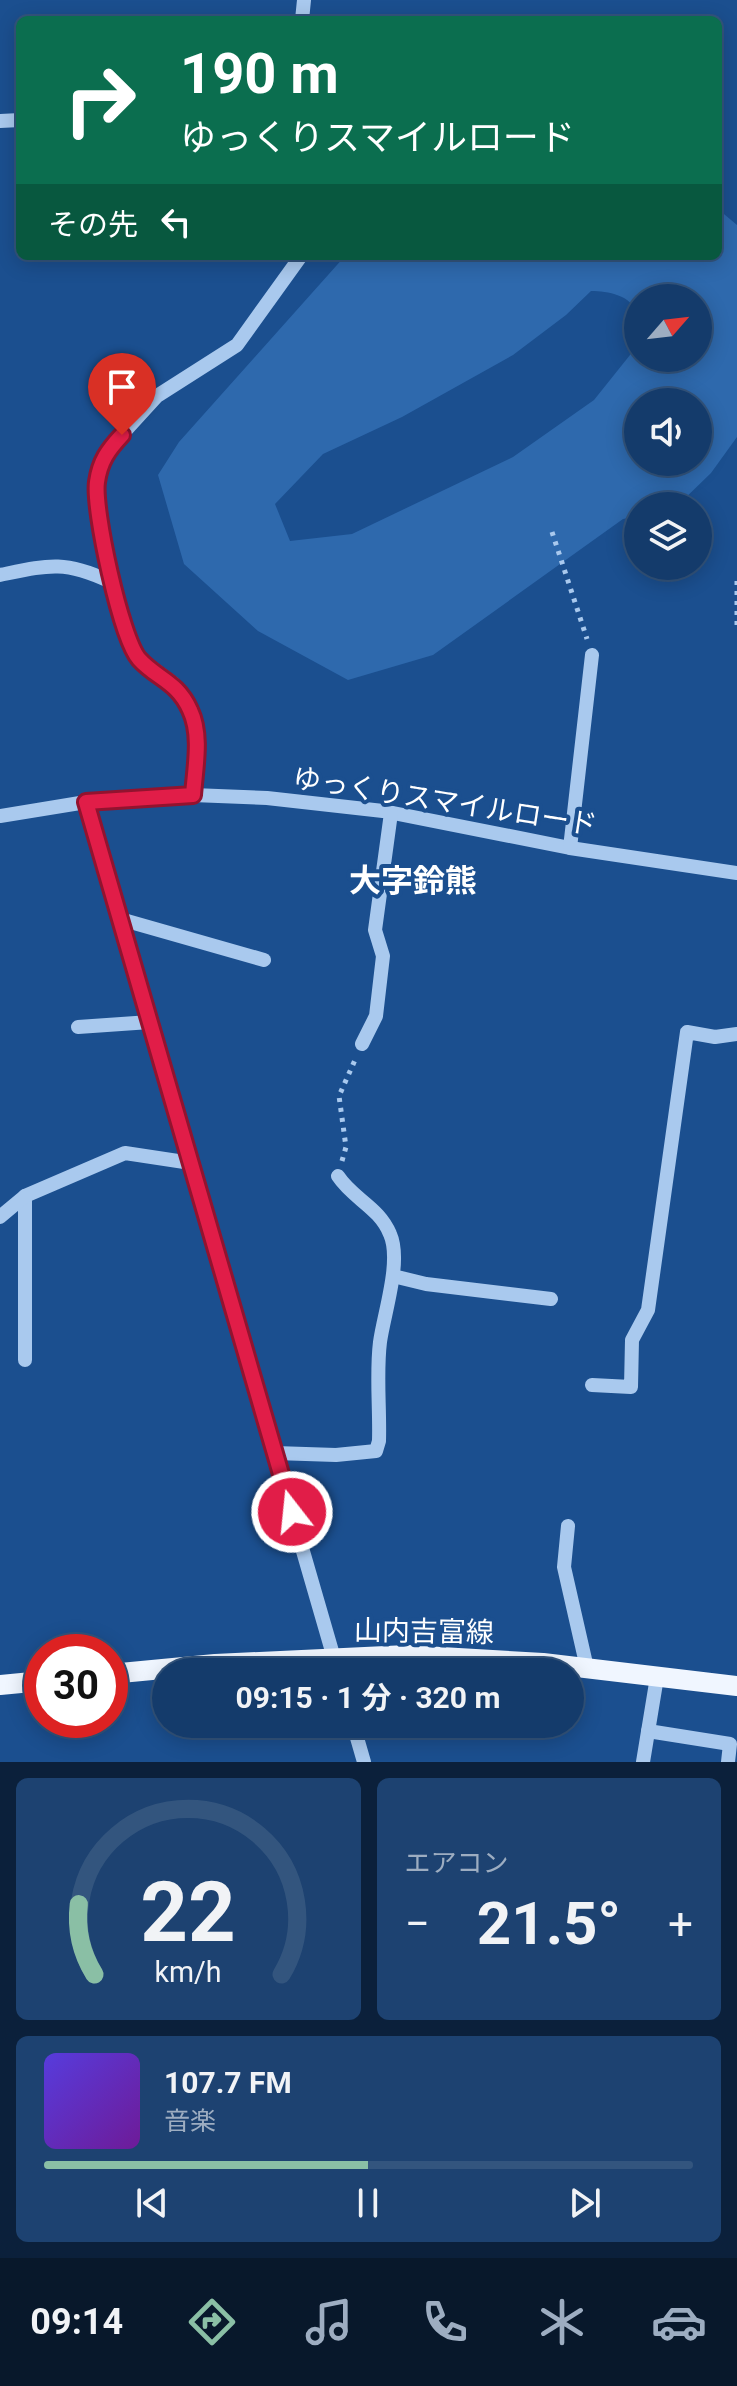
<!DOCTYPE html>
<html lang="ja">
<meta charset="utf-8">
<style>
:root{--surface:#143b6b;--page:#1d4271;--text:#f1f3f6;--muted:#9dadc1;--line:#33557e;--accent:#8abfa5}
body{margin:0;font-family:Roboto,"Noto Sans JP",sans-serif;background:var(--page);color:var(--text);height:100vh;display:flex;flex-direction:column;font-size:30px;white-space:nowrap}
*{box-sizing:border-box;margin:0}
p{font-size:26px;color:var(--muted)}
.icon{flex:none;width:44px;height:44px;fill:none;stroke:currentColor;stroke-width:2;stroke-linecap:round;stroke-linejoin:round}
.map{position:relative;height:1762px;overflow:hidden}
.sheet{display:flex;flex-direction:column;gap:16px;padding:16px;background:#0b203b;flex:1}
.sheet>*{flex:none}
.guide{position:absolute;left:16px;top:16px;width:706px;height:244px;border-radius:12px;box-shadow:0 4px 20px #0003,0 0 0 2px var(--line);background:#0b6e4f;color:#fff;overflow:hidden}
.needle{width:52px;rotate:62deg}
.tools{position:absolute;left:624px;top:284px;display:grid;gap:16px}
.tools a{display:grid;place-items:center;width:88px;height:88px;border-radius:50%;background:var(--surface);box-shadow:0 4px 20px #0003,0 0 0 2px var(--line);font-size:40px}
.speed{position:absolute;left:24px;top:1634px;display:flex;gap:16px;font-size:40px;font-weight:700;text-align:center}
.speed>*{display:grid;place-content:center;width:104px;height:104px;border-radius:50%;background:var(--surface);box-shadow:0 4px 20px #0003,0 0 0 2px var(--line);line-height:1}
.speed .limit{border:12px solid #d22;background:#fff;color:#111}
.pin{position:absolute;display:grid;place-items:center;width:68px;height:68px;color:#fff;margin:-82px -34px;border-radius:50% 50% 50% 0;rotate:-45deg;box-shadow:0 0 8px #0007}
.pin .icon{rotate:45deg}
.me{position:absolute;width:88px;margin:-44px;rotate:344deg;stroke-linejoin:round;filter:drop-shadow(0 0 6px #0008)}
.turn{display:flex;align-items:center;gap:28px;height:168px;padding:0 32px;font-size:36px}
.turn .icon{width:104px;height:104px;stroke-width:2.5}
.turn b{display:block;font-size:56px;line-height:68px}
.then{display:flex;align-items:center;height:76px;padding:0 32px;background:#0003;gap:16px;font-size:30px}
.big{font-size:60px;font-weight:700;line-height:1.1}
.sheet .widget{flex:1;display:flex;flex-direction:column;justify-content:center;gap:12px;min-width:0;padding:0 28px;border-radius:12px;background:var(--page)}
.sheet .dial{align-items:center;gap:0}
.dial svg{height:208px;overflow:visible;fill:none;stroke:var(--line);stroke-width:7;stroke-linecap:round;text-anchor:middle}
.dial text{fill:var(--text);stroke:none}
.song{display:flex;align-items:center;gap:24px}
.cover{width:96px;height:96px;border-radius:12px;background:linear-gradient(135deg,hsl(250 70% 55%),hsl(280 70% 35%))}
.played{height:8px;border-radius:4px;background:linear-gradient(90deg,var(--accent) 50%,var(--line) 50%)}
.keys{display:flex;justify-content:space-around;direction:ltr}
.heat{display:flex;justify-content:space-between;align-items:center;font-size:44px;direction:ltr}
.sheet .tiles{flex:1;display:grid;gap:16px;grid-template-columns:1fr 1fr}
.widget:last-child{grid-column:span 2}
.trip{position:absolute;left:152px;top:1658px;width:432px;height:80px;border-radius:40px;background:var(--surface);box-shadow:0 4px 20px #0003,0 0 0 2px var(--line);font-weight:700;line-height:80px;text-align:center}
.tab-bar{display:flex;height:128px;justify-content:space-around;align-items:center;background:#08182b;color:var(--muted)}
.tab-bar .icon{width:56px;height:56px}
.tab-bar .on{color:var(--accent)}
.tab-bar b{font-size:36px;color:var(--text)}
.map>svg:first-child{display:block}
.green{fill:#2e69ad;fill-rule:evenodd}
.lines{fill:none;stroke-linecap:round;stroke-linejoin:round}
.path{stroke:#a9c9ee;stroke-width:5;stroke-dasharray:4 6;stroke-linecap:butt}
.minor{stroke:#a9c9ee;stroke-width:14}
.major{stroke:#f0f6ff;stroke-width:20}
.route-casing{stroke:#92132f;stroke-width:20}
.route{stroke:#e11d48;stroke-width:14}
.labels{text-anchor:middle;stroke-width:8;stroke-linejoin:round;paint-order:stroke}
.street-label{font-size:28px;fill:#fff;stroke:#1b4f8f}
.quarter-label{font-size:32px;font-weight:bold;fill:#fff;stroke:#1b4f8f}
</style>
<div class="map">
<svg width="737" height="1762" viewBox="0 0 737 1762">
<rect width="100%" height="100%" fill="#1b4f8f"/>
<path class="green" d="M718,209l19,16v212l-26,36 -34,33h-39v10l-15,3 -190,136 -85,25 -90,-49 -74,-67 -26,-89 21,-33 166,-186h373zM591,291c17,0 40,4 47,23v-16h60v60h-60v-13l-44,55 -81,57 -161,77 -62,7 -15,-37 48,-50 79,-37 111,-62 53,-40zM638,402h60v60h-60z"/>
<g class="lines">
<g class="path">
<path d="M552,532l35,107"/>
<path d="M737,581v47"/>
<path d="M342,1161l4,-14 -7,-51 16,-36"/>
</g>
<g class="minor">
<path d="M302,20l2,-20"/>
<path d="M0,121l20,-1"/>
<path d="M0,575c48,-10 64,-15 109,6"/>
<path d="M193,795l3,-54 -5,-30 -18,-28 -35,-26 -29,-76 -13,-96 8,-31 53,-58 80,-51 64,-89"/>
<path d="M86,802l252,870"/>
<path d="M0,816l86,-14 59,-6 48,-1 74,3 116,13 187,37 167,25"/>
<path d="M570,848l22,-193"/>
<path d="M120,919l144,41"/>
<path d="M78,1027l72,-5"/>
<path d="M362,1044l14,-28 7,-60 -8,-26 16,-117"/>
<path d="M25,1196v164"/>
<path d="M0,1217l25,-21 100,-43 66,10"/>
<path d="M393,1276l33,8 125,15"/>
<path d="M592,1385l39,2 1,-47 16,-30 39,-278 28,5 22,-3"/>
<path d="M275,1453l61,2 40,-4 3,-10c1,-33 -3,-67 1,-99 4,-29 22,-81 10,-108 -11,-27 -37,-35 -52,-58"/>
<path d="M568,1526l-4,41 23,101"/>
<path d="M353,1724l11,38"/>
<path d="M648,1731l82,13 -2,18"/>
<path d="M643,1762l14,-85"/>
</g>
<g class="major">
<path d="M110,1674l105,-10 192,-9 136,8 194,23"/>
<path d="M0,1685l42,-4"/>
</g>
</g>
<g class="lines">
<defs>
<path id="route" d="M122,435c-14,15 -22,26 -25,47 -4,27 24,156 42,177 18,20 38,22 51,51 12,25 5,58 3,85l-107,7 206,710"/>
</defs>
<use href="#route" class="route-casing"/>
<use href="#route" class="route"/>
</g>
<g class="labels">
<g class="street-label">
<text transform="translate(445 801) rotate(9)" y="10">ゆっくりスマイルロード</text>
<text transform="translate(424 1631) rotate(1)" y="10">山内吉富線</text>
</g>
<g class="quarter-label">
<text x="413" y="892">大字鈴熊</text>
</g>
</g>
</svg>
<div class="tools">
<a><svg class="needle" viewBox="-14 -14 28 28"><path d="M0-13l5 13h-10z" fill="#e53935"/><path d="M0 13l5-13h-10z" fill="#9dadc1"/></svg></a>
<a><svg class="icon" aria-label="sound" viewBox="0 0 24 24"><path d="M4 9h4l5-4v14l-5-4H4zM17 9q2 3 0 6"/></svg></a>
<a><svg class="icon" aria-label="layers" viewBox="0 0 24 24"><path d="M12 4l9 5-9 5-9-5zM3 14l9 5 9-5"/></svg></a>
</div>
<div class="speed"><div class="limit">30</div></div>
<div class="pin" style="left:122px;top:435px;background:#d93025"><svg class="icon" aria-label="arrive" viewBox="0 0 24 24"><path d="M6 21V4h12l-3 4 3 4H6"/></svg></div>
<svg class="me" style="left:292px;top:1512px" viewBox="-20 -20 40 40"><circle r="17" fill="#e11d48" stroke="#fff" stroke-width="3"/><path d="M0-11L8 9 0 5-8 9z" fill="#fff"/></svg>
<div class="trip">09:15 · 1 分 · 320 m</div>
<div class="guide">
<div class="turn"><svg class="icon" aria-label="right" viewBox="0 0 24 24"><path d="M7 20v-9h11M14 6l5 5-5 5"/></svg><div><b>190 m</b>ゆっくりスマイルロード</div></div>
<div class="then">その先<svg class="icon" aria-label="left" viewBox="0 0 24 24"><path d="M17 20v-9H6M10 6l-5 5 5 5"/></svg></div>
</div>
</div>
<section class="sheet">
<div class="tiles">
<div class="widget dial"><svg viewBox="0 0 100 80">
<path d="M14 69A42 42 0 1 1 86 69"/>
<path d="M14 69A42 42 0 0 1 8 42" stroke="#8abfa5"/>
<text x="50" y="56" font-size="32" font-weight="700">22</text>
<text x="50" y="72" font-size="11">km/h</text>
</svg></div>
<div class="widget"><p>エアコン</p>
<div class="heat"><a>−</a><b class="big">21.5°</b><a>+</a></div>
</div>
<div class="widget">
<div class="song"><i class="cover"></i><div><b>107.7 FM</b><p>音楽</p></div></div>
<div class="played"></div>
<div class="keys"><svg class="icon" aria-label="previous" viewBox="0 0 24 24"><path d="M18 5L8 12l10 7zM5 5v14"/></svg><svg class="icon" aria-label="pause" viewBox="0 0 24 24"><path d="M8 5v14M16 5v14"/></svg><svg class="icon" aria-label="next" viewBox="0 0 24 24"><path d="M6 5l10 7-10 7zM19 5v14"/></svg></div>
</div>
</div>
</section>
<nav class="tab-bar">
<b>09:14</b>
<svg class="icon on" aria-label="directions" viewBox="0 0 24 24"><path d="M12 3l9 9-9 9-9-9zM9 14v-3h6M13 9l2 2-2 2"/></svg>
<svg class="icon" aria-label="music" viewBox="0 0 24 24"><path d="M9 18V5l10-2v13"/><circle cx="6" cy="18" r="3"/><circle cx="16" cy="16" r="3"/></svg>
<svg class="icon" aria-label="phone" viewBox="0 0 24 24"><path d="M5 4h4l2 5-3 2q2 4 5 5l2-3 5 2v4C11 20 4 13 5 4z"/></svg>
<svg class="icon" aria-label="climate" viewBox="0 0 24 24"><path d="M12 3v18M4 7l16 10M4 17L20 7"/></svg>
<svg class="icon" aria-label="car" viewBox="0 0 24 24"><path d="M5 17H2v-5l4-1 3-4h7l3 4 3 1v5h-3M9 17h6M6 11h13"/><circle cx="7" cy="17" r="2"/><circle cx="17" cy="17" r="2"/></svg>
</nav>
